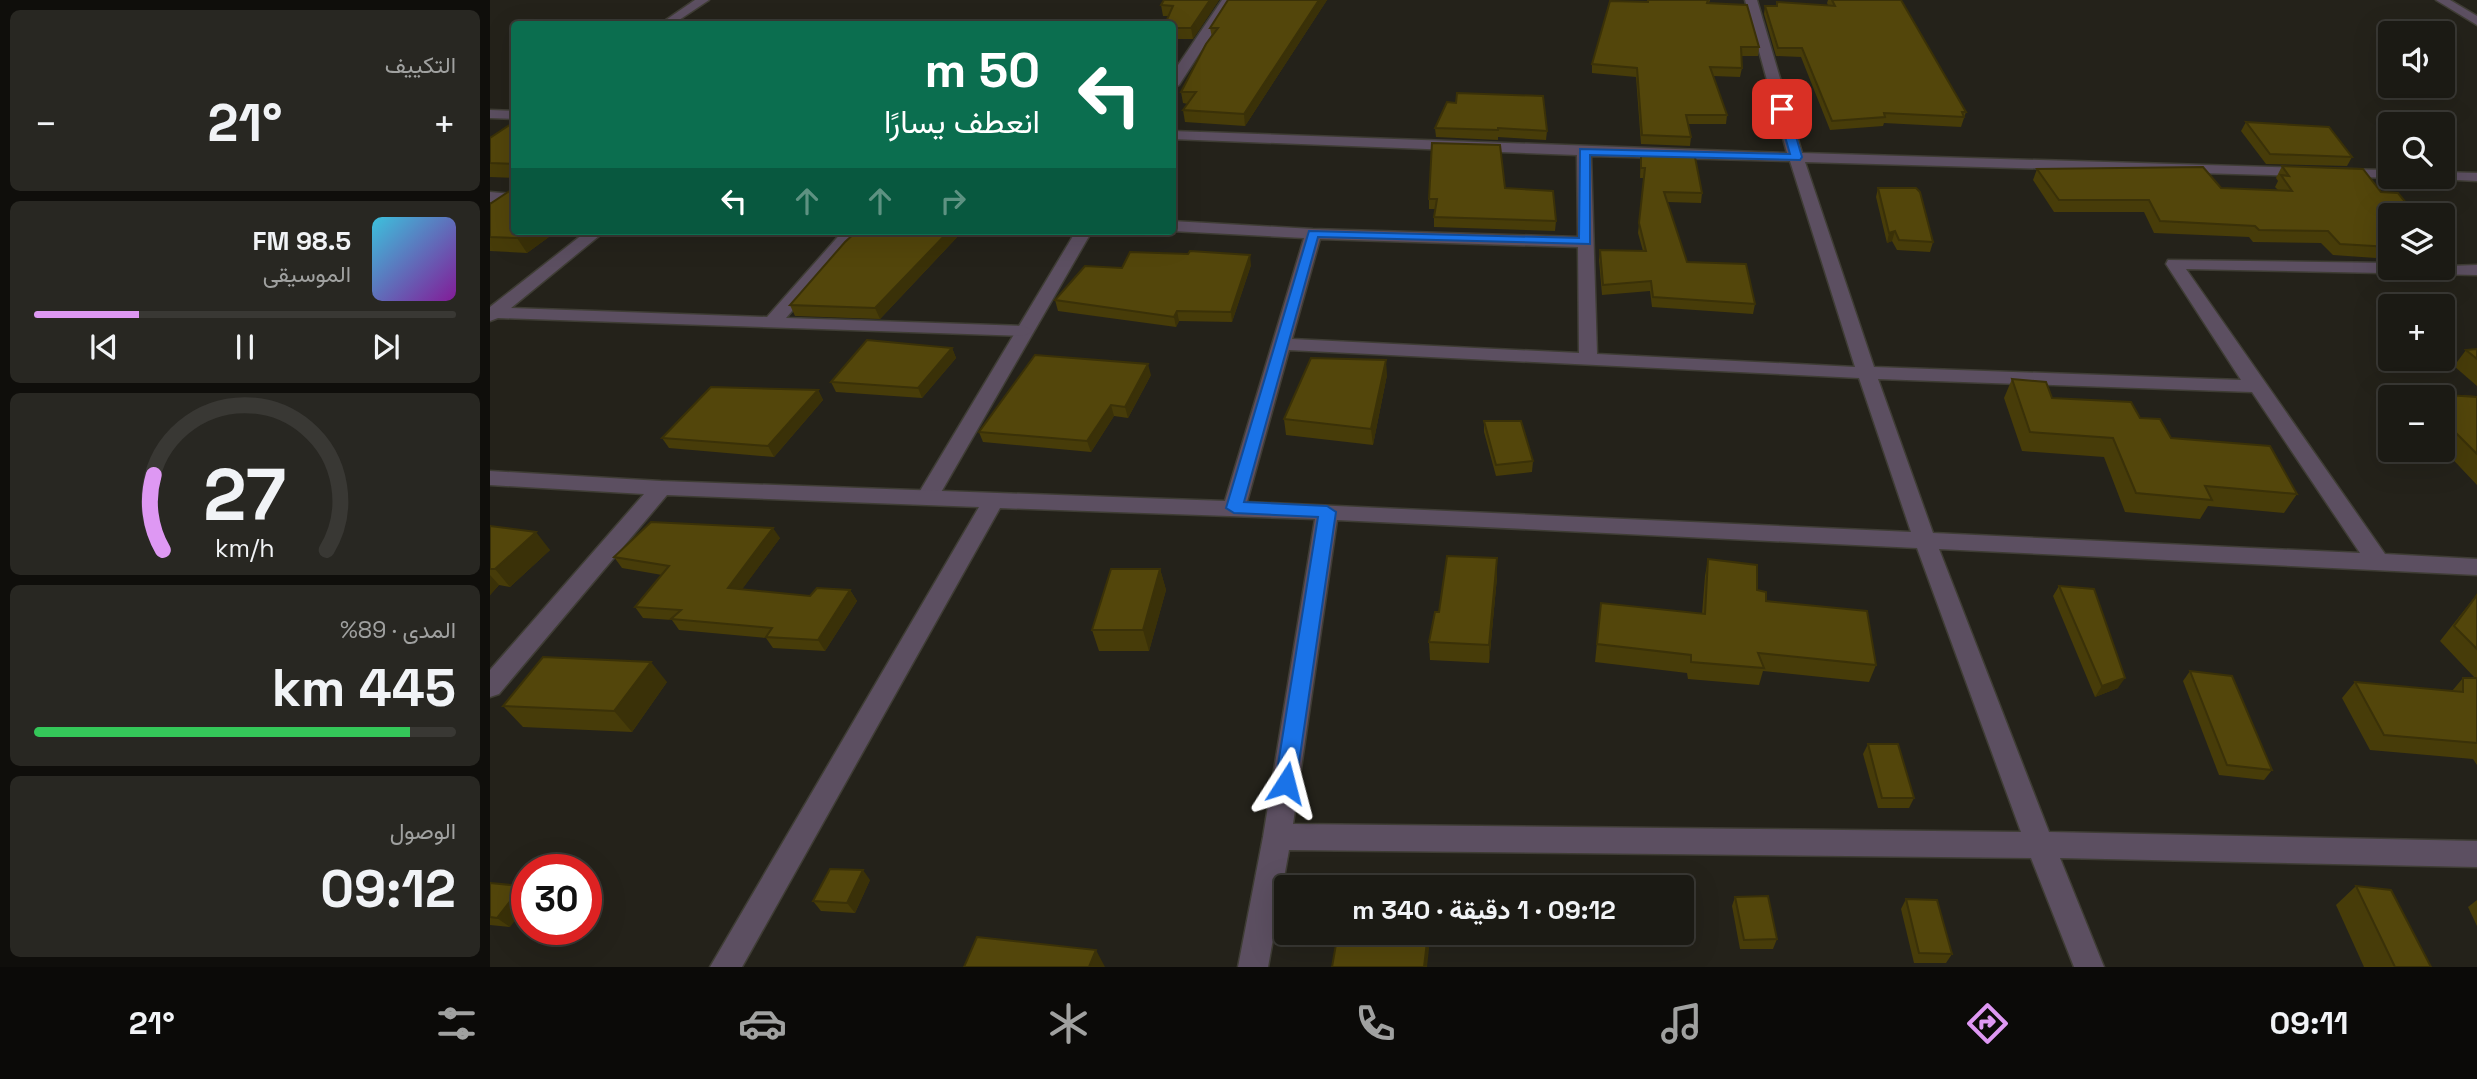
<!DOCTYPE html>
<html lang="ar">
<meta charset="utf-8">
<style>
:root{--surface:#1b1a14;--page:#282722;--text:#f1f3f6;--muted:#a0a1a0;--line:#393834;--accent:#de98f3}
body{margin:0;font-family:"Space Grotesk",Vazirmatn,sans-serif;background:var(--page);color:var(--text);direction:rtl;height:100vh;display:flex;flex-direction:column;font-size:26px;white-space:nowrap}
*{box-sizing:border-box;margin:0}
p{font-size:23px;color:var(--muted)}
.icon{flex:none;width:38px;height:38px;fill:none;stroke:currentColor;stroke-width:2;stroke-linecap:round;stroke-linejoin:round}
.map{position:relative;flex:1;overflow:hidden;direction:ltr}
.sheet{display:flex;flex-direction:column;gap:10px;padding:10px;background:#0f0e0b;width:490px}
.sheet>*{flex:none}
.guide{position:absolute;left:21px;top:21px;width:665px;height:214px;border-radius:7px;box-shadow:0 7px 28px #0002,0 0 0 2px var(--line);direction:rtl;background:#0b6e4f;color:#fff;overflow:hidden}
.tools{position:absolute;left:1888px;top:21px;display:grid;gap:14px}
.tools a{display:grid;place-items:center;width:77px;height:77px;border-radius:7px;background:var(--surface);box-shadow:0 7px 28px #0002,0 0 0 2px var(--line);font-size:35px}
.speed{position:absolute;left:21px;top:854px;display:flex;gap:14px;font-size:35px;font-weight:700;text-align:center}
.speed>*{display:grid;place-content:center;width:91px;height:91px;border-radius:50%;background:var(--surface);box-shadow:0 7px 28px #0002,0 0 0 2px var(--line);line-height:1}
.speed .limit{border:10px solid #d22;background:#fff;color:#111}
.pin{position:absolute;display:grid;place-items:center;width:60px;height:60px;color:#fff;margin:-30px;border-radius:14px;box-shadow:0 4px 10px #0006}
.me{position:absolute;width:77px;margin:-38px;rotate:9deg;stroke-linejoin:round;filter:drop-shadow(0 0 5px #0008)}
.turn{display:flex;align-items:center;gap:24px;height:147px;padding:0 21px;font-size:32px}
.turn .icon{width:91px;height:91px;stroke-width:2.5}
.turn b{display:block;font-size:49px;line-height:60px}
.lanes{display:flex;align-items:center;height:66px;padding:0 21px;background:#0003;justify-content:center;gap:35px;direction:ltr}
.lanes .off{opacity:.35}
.big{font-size:52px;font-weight:700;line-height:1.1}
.sheet .widget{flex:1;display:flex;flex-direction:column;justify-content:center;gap:10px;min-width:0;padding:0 24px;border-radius:10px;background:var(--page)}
.sheet .dial{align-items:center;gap:0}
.dial svg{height:182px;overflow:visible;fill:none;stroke:var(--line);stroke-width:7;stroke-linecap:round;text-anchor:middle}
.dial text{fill:var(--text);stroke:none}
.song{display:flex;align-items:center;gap:21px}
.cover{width:84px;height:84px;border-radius:10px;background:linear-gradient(135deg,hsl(190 70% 55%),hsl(290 70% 35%))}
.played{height:7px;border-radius:4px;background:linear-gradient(90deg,var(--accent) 25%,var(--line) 25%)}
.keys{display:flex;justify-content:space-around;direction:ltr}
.heat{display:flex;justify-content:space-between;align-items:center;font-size:38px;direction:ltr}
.charge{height:10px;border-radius:5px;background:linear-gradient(90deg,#34c759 89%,var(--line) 0)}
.trip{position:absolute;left:784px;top:875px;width:420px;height:70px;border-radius:7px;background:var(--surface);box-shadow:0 7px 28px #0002,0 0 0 2px var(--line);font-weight:700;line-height:70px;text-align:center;direction:rtl}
.menu{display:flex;height:112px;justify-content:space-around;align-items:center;background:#0b0a08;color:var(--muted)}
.menu .icon{width:49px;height:49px}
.menu .selected{color:var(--accent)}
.menu b{font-size:32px;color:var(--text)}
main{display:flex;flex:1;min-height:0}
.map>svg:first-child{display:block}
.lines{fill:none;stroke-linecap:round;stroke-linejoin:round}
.lane-casing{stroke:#3f3d35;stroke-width:3}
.street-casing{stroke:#3f3d35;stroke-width:3}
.lane{fill:#5c4f61;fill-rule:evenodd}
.street{fill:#5c4f61;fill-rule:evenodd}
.wall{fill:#473c09}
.shaded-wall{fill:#3a3108}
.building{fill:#53460b;stroke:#3a3108;stroke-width:2}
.route{fill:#1a73e8;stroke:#114b97;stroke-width:2}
</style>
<main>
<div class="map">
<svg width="1987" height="967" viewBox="0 0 1987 967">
<rect width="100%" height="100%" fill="#24221a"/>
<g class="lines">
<defs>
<g id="lane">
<path d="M732,0h12l-55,85 -7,4v-15z"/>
<path d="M586,231h16l-156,270 -8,2 -8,-2 -3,-5z"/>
</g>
<g id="street">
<path d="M205,0h14l-36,24h-13z"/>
<path d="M1255,0h12l45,153 505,15 7,4 -7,4 -502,-14 69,205 367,13 -75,-116 2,-4 222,3v5l87,-3v10l-291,-6 199,285 92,5v16l-538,-26 110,283 428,9v26l-417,-9 44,109h-30l-43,-109 -742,-8 -21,117h-30l25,-130 52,-318 -315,-11 -258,459h-32l269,-460 -312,-12 -168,199 -9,3v-27l154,-176 -154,-9v-14l171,10 564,20 79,-263 -132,-7v-10l141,8 265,8 -1,-82 -405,-16v-8l615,22zM1101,156l199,5 65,206 -258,-13zM830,239l258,8 1,106 -287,-14zM799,350l570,28 52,154 -664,-30zM1388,379l374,13 108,161 -427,-20zM847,520l580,28 104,284 -728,-8z"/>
<path d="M1946,0h14l27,16v9z"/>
<path d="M0,110l24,1v8l-24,-1z"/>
<path d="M1849,169l51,1v7h6l-6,1 -56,-2 -2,-3 2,-3z"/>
<path d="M1953,172l34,1v8l-39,-2 -2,-2h7z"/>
<path d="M0,192l24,2v8h-24z"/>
<path d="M97,231h18l-94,77 256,9 76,-86h17l-74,87 238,8 9,5 -9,5 -526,-18 -8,3v-14z"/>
</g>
</defs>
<use href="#lane" class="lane-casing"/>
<use href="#street" class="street-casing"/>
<use href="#lane" class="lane"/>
<use href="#street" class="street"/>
</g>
<g class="wall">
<path d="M729,0l-26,39h-21v-15l-3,-8h-6l-2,-11z"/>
<path d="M738,0h99l-82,126 -60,-4 -2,-12 5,-6 -5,-1 -2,-11 31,-55 -2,-9z"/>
<path d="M1158,0h62l-1,3 50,44 -1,9h-17l1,12 -2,9 -27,-1 14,39 -1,9h-38l3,13 -1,9 -49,-2 -5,-67 -44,-4v-9l56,-62z"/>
<path d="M1338,0h73l65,112 -5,15 -77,-4 -1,3 -53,4 -29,-73 -25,-1 -12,-42 1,-8 63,-1 -1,-2z"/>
<path d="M957,102l100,29 -1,9 -48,-3v3l-62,-3 -1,-9z"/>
<path d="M24,122v109h43l-30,22 -37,-2v-47l24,-16 -5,-7 5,-3 -24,-1v-39z"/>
<path d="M1756,122l106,35 -5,9 -81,-2 -25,-33z"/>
<path d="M1151,151l61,42 -1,10 -34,-1 20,60 68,42 -2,10 -101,-7 -2,-16 -48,4 -3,-35 1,-10 43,1 -5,-18 6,-55h-4z"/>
<path d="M1792,166l108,49v44l-57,-4 -12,-12 -68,-1 -4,-5 -95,-4 -10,-21h-90l-21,-32 4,-11 184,19 57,2 -3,-3 3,-6 -2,-3z"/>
<path d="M1015,188l51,33 -1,10 -121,-4v-10l1,-8h-6v-10z"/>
<path d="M1388,188l55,54 -3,10 -33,-2 -5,-9 -5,2 -11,-46z"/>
<path d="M367,231h103l1,2 -81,86 -85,-3 -5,-11z"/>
<path d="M761,265l-19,57 -53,-1 -3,6 -118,-16 -3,-11z"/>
<path d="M462,348l4,10 -34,40 -86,-6 -5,-10z"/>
<path d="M1987,349v37l-23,-20 12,-16z"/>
<path d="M661,375l-23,43 -14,-2 -23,36 -108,-10 -4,-10z"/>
<path d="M897,375l-14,70 -87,-10 -2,-16z"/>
<path d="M1522,379l40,19 88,20 31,20 126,56 -13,19 -76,-7 -8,13 -75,-7 -21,-55 -82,-6 -18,-53z"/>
<path d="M328,390l5,10 -49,57 -105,-9 -7,-10z"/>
<path d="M1927,393l60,3v89l-34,-36v-52h-29z"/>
<path d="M994,421l49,40 -1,11 -36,4 -12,-44z"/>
<path d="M0,526l60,24 -40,37 -11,-2 -9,10z"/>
<path d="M290,538l-38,51 68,7 40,-6 7,11 -32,50 -52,-3 -7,-10 -87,-8 -7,-10 -29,-2 -8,-11 27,-32 -40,-7 -8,-11z"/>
<path d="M1218,559l49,31 9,11 110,64 -7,17 -106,-11 -4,14 -71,-6 -1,-6 -92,-11 6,-59 101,11 3,-38z"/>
<path d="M670,569l6,21 -17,61h-50l-7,-21z"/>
<path d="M1007,577l-8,86 -59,-3 -1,-18 10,-30z"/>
<path d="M1569,586l59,102 -23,9 -42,-101z"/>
<path d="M1987,594v171l-4,-6 -103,-9 -28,-52 13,-16 97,9 11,-13h12l-35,-37z"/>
<path d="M1700,671l82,99 -8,10 -45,-5 -36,-94z"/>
<path d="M177,682l-35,50 -109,-5 -20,-21z"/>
<path d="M1378,744l46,54 -5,10h-31l-15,-54z"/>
<path d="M380,880l-15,33 -34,-2 -8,-10z"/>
<path d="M0,883l20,44 -20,-2z"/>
<path d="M1866,886l75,81h-67l-28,-62z"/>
<path d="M1245,897l42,42 -4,10h-33l-8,-43z"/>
<path d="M1416,899l46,55 -6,9h-32l-13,-54z"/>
<path d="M1987,900v26l-9,-19z"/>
</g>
<g class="shaded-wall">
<path d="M720,0h9l-26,39 -2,-11z"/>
<path d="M829,0h8l-82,126 -1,-12z"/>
<path d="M37,231h30l-30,22 -10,-15z"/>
<path d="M459,231h11l1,2 -81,86 -5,-11z"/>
<path d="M1405,231l-3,10 -5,2 2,-10z"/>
<path d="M760,255l1,10 -19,57 -1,-10z"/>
<path d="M687,311l2,10 -3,6 -2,-10z"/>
<path d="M462,348l4,10 -34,40 -4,-10z"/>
<path d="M896,360l1,15 -14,70 -2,-16z"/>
<path d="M658,364l3,11 -23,43 -3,-11z"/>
<path d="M328,390l5,10 -49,57 -6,-11z"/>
<path d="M621,405l3,11 -23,36 -4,-11z"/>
<path d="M283,528l7,10 -45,61 -7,-11z"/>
<path d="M46,532l14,18 -40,37 -15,-18z"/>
<path d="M1007,558v19l-8,86v-18z"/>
<path d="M670,569l6,21 -17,61 -6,-21z"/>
<path d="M0,575l9,10 -9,10z"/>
<path d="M360,590l7,11 -32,50 -7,-11z"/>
<path d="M161,662l16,20 -35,50 -18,-21z"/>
<path d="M1635,678l-7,10 -23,9 7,-11z"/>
<path d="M373,870l7,10 -15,33 -8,-10z"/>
<path d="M32,886l5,5v14l-17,22 -13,-9z"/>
<path d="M938,933l1,16 -2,18h-3z"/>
<path d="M606,950l9,17h-16z"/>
</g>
<g class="building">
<path d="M674,0h46l-19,28h-19v-4h-7l8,-18 -12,-1z"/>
<path d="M738,0h91l-75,114 -61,-4 13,-18h-15l25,-48 12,-16h-8z"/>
<path d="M1158,0h60l-1,3 40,2 12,42h-18l1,21 -32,-1 17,48h-41l5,22 -49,-2 -5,-67 -45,-4 18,-63 38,1z"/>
<path d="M1342,0h69l65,112h-4l2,5 -80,-4 1,4 -53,4 -30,-73h-24l-13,-42h12v-4l58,4z"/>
<path d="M967,93l86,3 4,35 -49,-3v2l-63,-2 12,-26 9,1z"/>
<path d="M24,122v42l-24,-1v-25z"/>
<path d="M1756,122l83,5 23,30 -82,-3z"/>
<path d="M942,143l68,2 5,43 48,3 3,30 -122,-4 3,-18h-8z"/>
<path d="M1151,151l53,1 8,41 -38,-1 23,70 59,2 9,40 -102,-7 -2,-16 -48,4 -3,-35 46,1 -7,-28 6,-55h-4z"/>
<path d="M1792,166l81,3 18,23 17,1 18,22h-26v32l-50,-3 -12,-13 -69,-1 -4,-4 -95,-5 -11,-21h-90l-22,-31 166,-2 18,21 71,3 -11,-16 8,1z"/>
<path d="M24,188v43h13l-10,7 -27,-1v-33z"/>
<path d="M1388,188h38l4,4 13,50 -34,-2 -4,-9 -6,2z"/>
<path d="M367,231h92l-74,77 -85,-3 55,-63z"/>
<path d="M700,251l60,4 -19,57 -54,-1 -3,6 -119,-17 30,-34 37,2 8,-16 58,2z"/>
<path d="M377,340l85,8 -34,40 -87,-6z"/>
<path d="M1987,349v10l-11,-9z"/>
<path d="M545,355l113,9 -23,43 -14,-2 -24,36 -108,-9z"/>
<path d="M821,358l75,2 -15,69 -87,-10z"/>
<path d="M1522,379l34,3 6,16 79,4 9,16 20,1 11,19 99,8 27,48 -92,-8 7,14 -76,-7 -23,-55 -83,-6z"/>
<path d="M221,387l107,3 -50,56 -106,-8z"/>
<path d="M1927,393l60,4v57l-34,-34v-23h-22z"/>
<path d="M994,421h37l12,40 -37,4z"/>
<path d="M161,522l122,6 -45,60 82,8 7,-8 33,2 -32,50 -52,-3 6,-9 -101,-9 10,-9 -46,-3 34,-41 -55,-9z"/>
<path d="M0,526l46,6 -41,37h-5z"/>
<path d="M957,556l50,2 -8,87 -60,-3 6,-30h4z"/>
<path d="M1218,559l49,6v25l9,2v9l101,10 9,54 -118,-12 6,15 -73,-6v-7l-94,-11 4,-41 104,11z"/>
<path d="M621,569h49l-17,61h-51z"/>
<path d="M1569,586l35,3 31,89 -23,8z"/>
<path d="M1987,595v54l-23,-23z"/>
<path d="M53,657l108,5 -37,49 -111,-5z"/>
<path d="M1700,671l42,5 40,94 -45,-5z"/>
<path d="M1973,678h14v65l-93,-8 -29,-53 108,10z"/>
<path d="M1378,744h30l16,54h-32z"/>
<path d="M340,869l33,1 -16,33 -34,-2z"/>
<path d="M0,883l32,3 -25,32 -7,-1z"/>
<path d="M1866,886l35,4 40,77h-36z"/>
<path d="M1278,896l9,43 -33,1 -9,-43z"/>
<path d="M1416,899l31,1 15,54 -33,-1z"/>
<path d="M848,933h90l-4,34h-92z"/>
<path d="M487,937l119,13 -7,17h-125z"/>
</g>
<path class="route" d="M1292,106l6,3 14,48 -2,3 -210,-5v89l-272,-7 -74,265 83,4 9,6 -40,271 -3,6 -7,3 -8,-3 -3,-6 43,-266 -84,-4 -8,-5 83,-277 270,7 1,-89 210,5 -13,-45z"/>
</svg>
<div class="tools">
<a><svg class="icon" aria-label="sound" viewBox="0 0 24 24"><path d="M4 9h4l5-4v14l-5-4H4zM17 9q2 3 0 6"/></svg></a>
<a><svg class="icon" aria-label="search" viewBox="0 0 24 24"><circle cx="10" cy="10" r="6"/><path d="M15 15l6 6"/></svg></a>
<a><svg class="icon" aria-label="layers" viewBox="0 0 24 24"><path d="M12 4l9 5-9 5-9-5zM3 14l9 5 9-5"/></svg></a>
<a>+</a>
<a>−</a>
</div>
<div class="speed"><div class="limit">30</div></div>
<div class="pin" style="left:1292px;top:109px;background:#d93025"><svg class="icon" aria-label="arrive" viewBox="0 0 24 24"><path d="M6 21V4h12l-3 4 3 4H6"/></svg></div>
<svg class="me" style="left:796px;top:783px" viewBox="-20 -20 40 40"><path d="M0-17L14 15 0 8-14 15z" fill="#1a73e8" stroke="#fff" stroke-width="4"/></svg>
<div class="trip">09:12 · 1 دقيقة · 340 m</div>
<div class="guide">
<div class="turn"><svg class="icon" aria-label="left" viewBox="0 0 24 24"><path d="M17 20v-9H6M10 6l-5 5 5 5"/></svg><div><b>50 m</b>انعطف يسارًا</div></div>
<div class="lanes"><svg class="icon" aria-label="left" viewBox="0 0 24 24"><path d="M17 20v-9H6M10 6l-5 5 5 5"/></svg><svg class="icon off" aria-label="ahead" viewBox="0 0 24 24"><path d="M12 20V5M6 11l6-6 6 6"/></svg><svg class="icon off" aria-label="ahead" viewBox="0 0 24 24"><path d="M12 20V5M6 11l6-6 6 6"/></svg><svg class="icon off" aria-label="right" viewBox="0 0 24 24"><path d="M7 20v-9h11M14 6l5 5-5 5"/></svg></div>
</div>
</div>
<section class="sheet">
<div class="widget"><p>التكييف</p>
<div class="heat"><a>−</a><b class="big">21°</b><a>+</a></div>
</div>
<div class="widget">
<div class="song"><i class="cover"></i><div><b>98.5 FM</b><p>الموسيقى</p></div></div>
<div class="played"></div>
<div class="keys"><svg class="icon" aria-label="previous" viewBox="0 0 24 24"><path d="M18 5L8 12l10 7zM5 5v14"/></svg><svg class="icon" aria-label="pause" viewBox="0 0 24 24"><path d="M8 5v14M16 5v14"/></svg><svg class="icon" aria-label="next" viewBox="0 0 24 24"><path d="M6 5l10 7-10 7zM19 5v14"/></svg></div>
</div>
<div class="widget dial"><svg viewBox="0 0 100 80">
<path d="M14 69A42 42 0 1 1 86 69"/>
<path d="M14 69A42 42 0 0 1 10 36" stroke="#de98f3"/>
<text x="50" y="56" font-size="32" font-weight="700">27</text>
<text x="50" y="72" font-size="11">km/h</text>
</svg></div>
<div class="widget"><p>المدى · 89%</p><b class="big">445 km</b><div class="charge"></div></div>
<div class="widget"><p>الوصول</p><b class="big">09:12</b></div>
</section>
</main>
<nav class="menu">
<b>09:11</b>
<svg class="icon selected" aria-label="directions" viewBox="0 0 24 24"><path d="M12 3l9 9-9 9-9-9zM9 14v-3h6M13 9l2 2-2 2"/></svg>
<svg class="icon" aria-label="music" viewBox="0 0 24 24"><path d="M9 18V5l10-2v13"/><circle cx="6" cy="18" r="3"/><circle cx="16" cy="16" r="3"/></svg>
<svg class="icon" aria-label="phone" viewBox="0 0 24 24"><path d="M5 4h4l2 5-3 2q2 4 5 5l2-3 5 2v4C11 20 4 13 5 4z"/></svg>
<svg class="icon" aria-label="climate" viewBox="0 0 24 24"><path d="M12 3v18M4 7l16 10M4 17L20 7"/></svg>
<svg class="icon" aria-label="car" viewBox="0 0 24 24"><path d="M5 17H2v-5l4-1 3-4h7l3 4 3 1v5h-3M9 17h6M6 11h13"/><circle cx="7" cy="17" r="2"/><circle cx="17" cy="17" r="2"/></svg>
<svg class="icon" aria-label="filters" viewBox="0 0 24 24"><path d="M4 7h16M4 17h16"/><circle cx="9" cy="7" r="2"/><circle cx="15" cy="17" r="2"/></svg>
<b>21°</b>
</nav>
